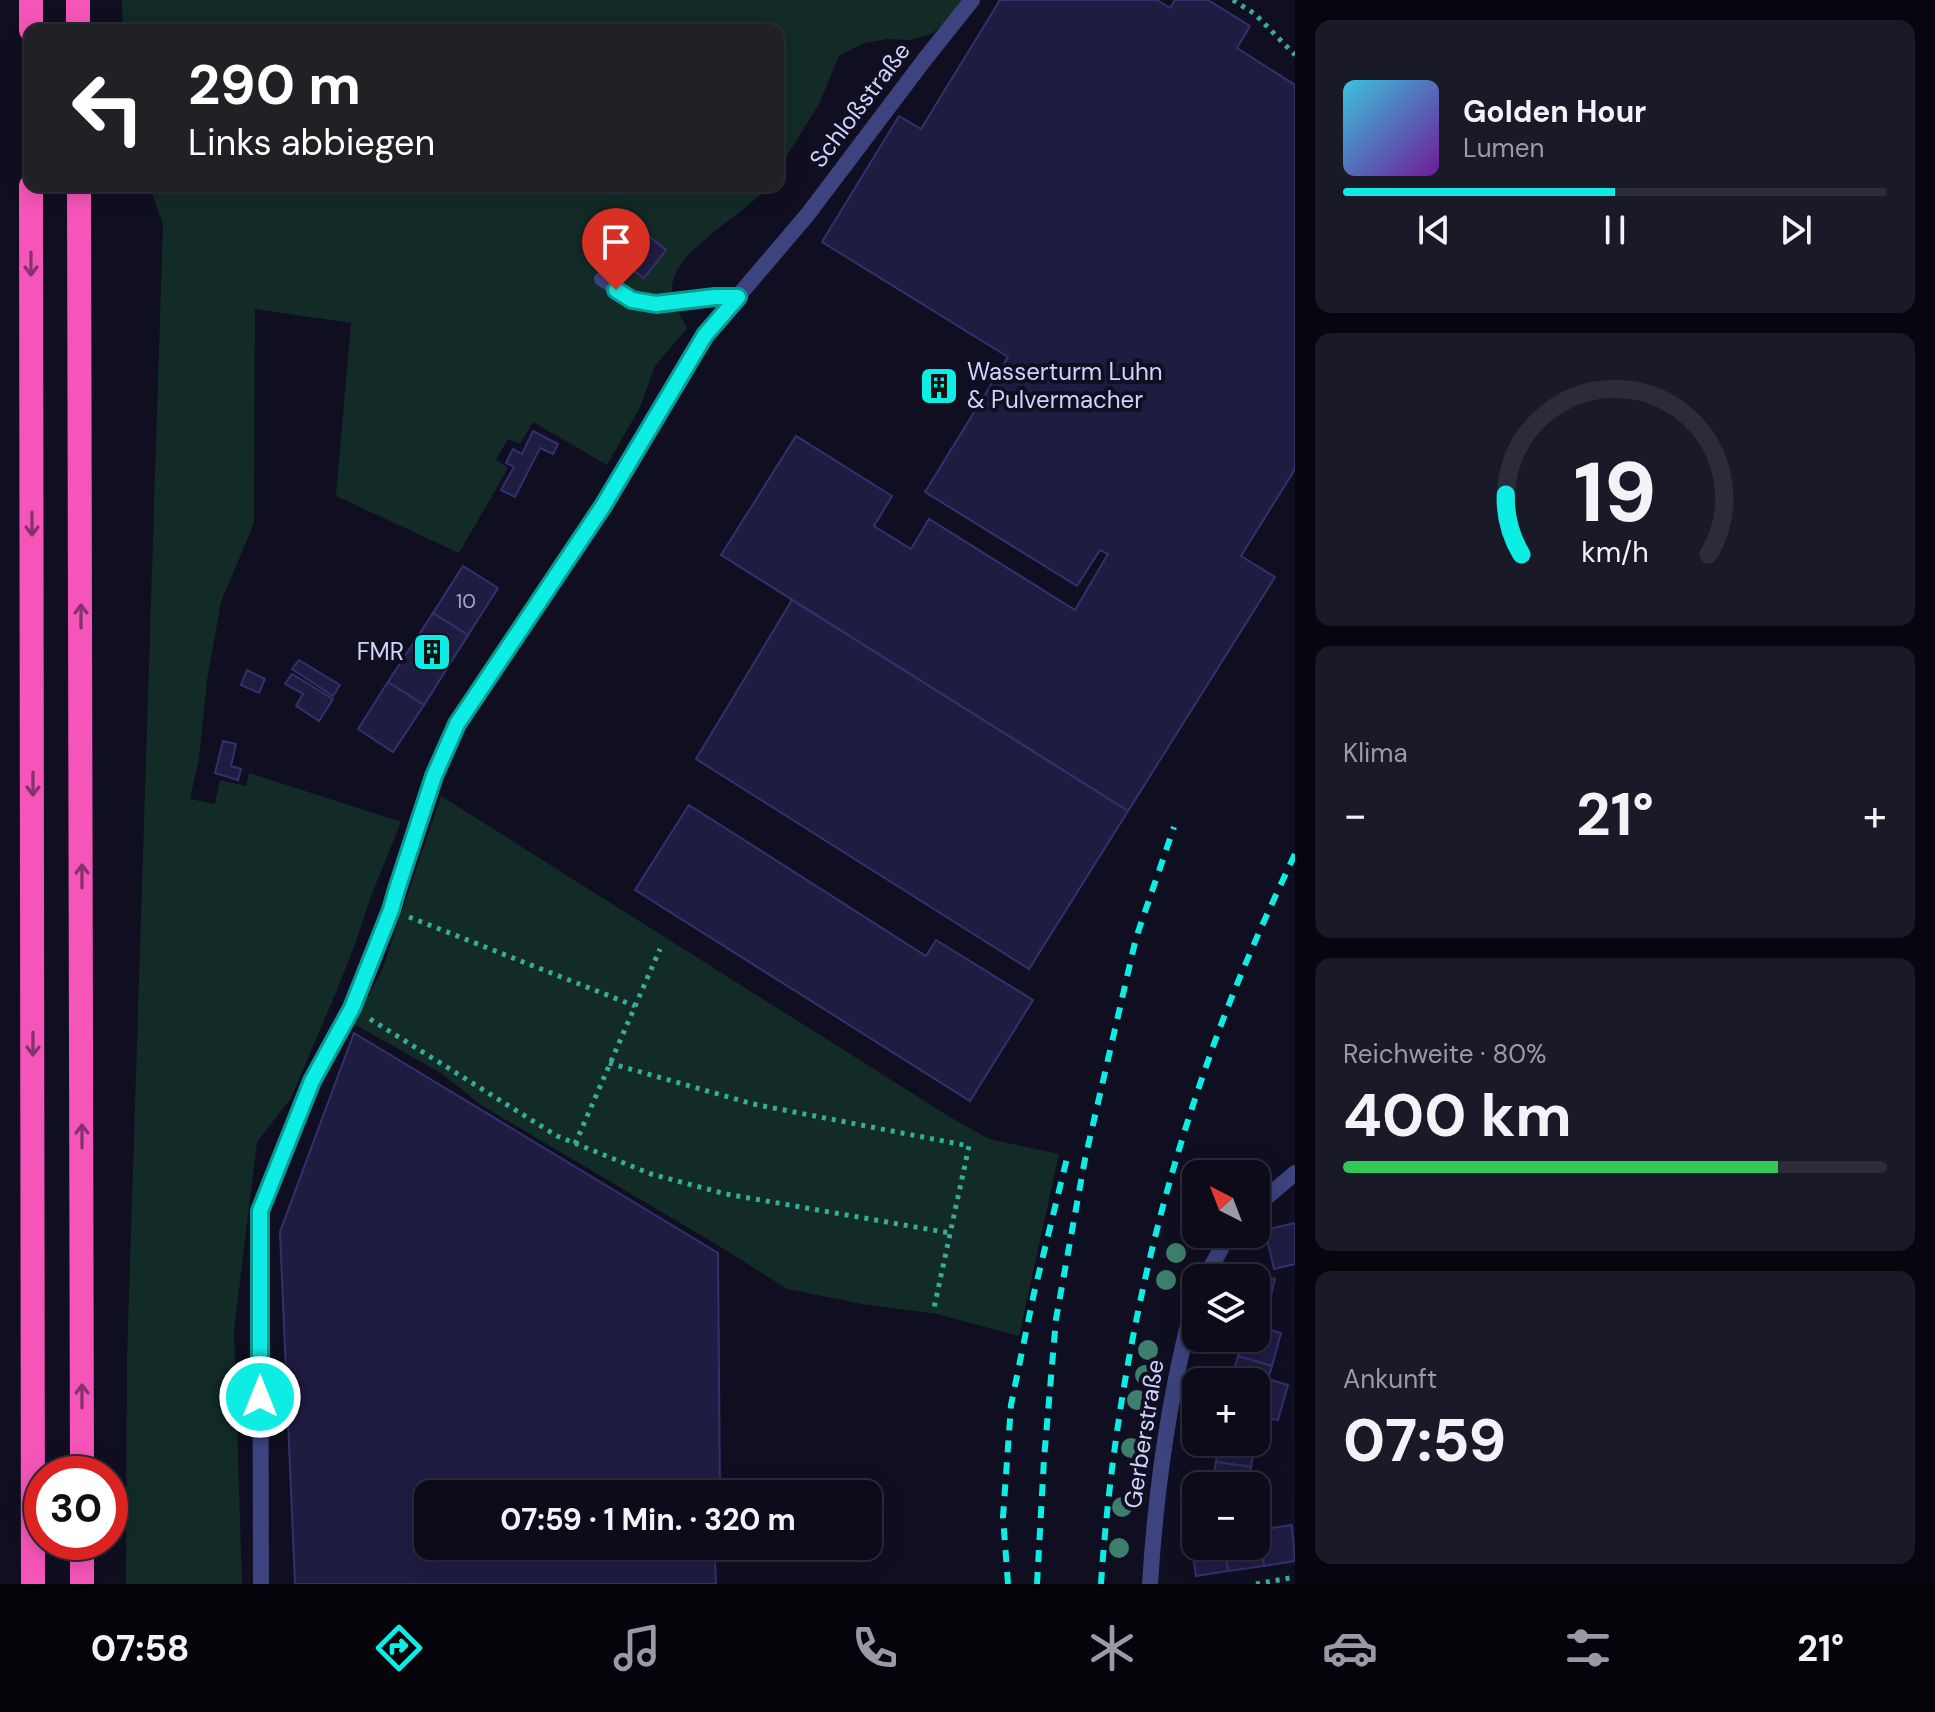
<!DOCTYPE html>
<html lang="de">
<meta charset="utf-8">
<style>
:root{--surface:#0c0b1a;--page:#1a1927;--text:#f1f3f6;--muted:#9a9ba2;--line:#2c2b39;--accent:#0eede4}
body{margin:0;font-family:"DM Sans",sans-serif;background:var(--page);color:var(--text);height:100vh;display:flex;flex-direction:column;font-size:30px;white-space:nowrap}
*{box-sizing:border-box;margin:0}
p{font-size:26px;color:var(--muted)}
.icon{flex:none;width:44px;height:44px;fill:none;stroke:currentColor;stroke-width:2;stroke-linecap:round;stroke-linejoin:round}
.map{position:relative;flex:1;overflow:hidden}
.details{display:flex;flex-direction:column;gap:20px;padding:20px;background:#07060e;width:640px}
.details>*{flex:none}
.guide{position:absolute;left:24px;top:24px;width:760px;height:168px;border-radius:16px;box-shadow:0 4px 20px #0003,0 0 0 2px var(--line);background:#202124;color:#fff;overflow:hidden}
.needle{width:52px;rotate:318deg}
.tools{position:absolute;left:1182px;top:1160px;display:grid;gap:16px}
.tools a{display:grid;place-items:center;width:88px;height:88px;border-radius:16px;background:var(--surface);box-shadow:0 4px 20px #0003,0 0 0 2px var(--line);font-size:40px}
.speed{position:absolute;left:24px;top:1456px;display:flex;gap:16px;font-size:40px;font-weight:700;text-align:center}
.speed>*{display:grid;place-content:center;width:104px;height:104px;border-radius:50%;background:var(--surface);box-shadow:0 4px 20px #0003,0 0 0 2px var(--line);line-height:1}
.speed .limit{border:12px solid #d22;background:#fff;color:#111}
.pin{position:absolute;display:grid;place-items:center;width:68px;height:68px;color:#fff;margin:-82px -34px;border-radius:50% 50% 50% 0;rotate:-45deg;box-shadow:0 0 8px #0007}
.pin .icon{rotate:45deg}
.me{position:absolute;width:88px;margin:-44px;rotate:0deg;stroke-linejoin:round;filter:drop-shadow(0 0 6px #0008)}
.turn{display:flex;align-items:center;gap:28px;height:168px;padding:0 32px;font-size:36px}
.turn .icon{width:104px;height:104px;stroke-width:2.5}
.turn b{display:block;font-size:56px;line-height:68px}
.big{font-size:60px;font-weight:700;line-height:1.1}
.details .card{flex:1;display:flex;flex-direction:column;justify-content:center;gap:12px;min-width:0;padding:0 28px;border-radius:16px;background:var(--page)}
.details .dial{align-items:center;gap:0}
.dial svg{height:208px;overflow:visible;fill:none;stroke:var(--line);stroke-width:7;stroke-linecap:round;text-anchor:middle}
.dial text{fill:var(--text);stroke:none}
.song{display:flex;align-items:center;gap:24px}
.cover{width:96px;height:96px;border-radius:12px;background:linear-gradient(135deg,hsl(190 70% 55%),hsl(280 70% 35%))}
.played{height:8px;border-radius:4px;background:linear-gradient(90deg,var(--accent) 50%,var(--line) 50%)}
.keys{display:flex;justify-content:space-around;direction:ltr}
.heat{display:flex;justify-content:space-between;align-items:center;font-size:44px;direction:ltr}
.charge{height:12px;border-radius:6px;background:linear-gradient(90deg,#34c759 80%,var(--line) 0)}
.trip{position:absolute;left:414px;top:1480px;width:468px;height:80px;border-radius:16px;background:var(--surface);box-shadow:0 4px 20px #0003,0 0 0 2px var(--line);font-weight:700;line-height:80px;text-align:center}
.menu{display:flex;height:128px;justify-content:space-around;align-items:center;background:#05040a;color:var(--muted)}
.menu .icon{width:56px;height:56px}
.menu .selected{color:var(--accent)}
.menu b{font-size:36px;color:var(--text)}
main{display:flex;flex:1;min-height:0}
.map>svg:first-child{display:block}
.green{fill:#122b27}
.building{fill:#1f1c42;stroke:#33306c;stroke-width:2}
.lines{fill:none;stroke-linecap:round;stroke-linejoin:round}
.path{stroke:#36ad95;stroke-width:5;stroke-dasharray:4 6;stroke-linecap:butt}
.service{stroke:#3d437e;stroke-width:14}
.minor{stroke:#3d437e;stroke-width:16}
.motorway{stroke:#f555b8;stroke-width:24}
.rail{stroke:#0eede4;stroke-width:6;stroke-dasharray:12 10;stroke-linecap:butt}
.tree{fill:#3e7e6d}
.oneway{stroke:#82326d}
.route-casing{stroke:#099a94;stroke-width:20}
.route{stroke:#0eede4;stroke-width:14}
.labels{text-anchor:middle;stroke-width:8;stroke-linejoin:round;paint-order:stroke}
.number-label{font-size:20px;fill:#a5a5ce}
.street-label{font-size:24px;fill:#d2d3fc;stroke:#100f22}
.poi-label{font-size:24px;fill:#d2d3fc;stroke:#100f22;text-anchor:start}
</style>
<main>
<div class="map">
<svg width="1295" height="1584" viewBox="0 0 1295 1584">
<rect width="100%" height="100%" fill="#100f22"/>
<g class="green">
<path d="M122,0h844l-19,22 -16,12 -21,6 -23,-1 -23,4 -25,13 -20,48 -41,66v-140h-655z"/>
<path d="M149,186h619c-24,31 -101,66 -96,108 1,11 10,24 15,34l-32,38 -16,43 -32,56 -74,-43 -13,22 -12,-5 -12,21 12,8 -49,85 -123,-57 15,-173 -96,-14 -1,214 -33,79 -14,78 -8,78 -9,41 25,5 5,-24 26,6 3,-13 152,49 -30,74 -16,48 -18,46 -46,108 -34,44 -23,188 8,254h-116l1,-225 36,-1135z"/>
<path d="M441,796l509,321 39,22 70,15 -40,182 -82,-22 -75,-10 -75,-15 -63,-40 -243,-144 -40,-32 -87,-49 28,-54z"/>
</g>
<g class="building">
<path d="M1000,0h157l13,8 5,-8h33l42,26 -13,22 58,37v384l-54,87 34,21 -147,234 -407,-256 75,-119 96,60 -18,30 37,23 18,-30 146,91 33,-56 -8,-4 -23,36 -152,-94 83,-135 -186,-115 77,-126 22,13z"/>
<path d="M644,232l22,18 -22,28 -23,-17z"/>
<circle cx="939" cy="386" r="15"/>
<path d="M533,431l25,13 -5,10 -13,-6 -25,49 -14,-7 13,-23 -8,-4 7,-14 9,5z"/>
<path d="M463,566l35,22 -30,47 -35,-22z"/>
<path d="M792,600l336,211 -99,158 -333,-210z"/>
<path d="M433,613l35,22 -44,70 -36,-23z"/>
<path d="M299,660l41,25 -7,11 -41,-27z"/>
<path d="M247,670l18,9 -6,14 -18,-8z"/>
<path d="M292,674l41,25 -14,22 -23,-15 7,-12 -18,-10z"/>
<path d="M388,682l36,23 -31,47 -35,-23z"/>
<path d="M223,741l13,3 -5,22 10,3 -3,11 -23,-7z"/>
<path d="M689,805l237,151 10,-16 97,60 -63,101 -335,-211z"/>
<path d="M354,1033l364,220 2,241h-25v-8l-37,3 1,5h-231v52h224l1,15h62l1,23h-421l-15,-352z"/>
<path d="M1295,1223v41l-21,5 -9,-39z"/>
<path d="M1254,1274l21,5 -6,25 -13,-4z"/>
<path d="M1256,1300l9,3 -5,15 -4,-2z"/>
<path d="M1256,1326l25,7 -9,33 -34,-10 5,-18h13z"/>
<path d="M1238,1356l34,10 -11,35 -5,-1v-18h-26z"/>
<path d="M1268,1379l20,6 -10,35 -21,-4z"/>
<path d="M1219,1442h36l-4,25 -35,-5z"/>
<path d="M1216,1462l35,5 -2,19h-37z"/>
<path d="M1292,1525l3,36 -31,5 -5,-36z"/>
<path d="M1259,1530l5,36 -36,5 -4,-25h32v-15z"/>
<path d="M1191,1541h5v5h28l4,25 -32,5z"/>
</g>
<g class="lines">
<g class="path">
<path d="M1233,0l22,14 40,41"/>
<path d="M409,917l226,89"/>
<path d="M370,1019l187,117 94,38 75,20 224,39"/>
<path d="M609,1063l144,41 216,42 -35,162"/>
<path d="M575,1144l85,-195"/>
<path d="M1256,1584l39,-7"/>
</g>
<path class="service" d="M601,279l31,21 24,4 59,-7h23"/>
<g class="minor">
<path d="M1256,1206l39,-33"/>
<path d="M1205,1278l24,-44"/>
<path d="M261,1584l-1,-373 52,-130 40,-73 39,-98 43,-134 23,-52 146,-218 102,-171 103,-121 117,-155 47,-59"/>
<path d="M1150,1584c6,-98 20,-195 46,-290"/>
</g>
<g class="motorway">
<path d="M31,0v30"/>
<path d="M78,0v30"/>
<path d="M31,186l2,1398"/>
<path d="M79,186l3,1288"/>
<path d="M82,1584v-42"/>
</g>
<g class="rail">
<path d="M1008,1584l-5,-67 8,-112 23,-112 34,-139"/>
<path d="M1037,1584l7,-125 12,-140 29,-160 51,-221 38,-111"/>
<path d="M1101,1584c12,-178 47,-354 107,-523 24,-70 55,-139 87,-207"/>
</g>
</g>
<g class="tree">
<circle cx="1176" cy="1253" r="10"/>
<circle cx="1166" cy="1280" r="10"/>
<circle cx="1148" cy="1350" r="10"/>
<circle cx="1145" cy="1375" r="10"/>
<circle cx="1137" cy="1400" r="10"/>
<circle cx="1131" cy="1448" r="10"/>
<circle cx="1122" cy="1507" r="10"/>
<circle cx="1119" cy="1548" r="10"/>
</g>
<defs><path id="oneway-shaft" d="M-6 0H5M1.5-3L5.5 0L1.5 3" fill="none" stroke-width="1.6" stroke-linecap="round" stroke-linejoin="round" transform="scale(2)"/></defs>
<g class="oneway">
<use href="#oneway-shaft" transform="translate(31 264) rotate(90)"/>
<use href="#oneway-shaft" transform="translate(32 524) rotate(90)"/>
<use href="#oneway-shaft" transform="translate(81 616) rotate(-90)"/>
<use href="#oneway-shaft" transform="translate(33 784) rotate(90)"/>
<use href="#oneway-shaft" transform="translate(82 876) rotate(-90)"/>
<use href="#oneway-shaft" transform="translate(33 1044) rotate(90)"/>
<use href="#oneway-shaft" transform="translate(82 1136) rotate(-90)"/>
<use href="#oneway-shaft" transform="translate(82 1396) rotate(-90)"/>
</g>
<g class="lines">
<defs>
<path id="route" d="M260,1397v-186l52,-130 40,-73 39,-98 6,-21 37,-113 23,-52 146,-218 102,-171 33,-38h-23l-59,7 -24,-4 -16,-10"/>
</defs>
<use href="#route" class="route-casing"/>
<use href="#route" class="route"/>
</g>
<defs>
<symbol id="building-square" viewBox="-11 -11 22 22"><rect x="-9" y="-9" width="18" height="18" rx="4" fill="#0eede4" stroke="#100f22"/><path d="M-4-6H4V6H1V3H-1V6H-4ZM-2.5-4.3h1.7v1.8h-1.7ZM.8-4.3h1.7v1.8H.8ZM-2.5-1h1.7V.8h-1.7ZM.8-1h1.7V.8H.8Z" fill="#111"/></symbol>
</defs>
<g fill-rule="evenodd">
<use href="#building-square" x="917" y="364" width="44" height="44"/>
<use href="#building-square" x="410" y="630" width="44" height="44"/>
</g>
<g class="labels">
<g class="number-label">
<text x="466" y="608">10</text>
</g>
<g class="street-label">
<text transform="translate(860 105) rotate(-53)" y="8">Schloßstraße</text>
<text transform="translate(1144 1434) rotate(-81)" y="8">Gerberstraße</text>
</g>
<g class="poi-label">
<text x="967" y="380">Wasserturm Luhn<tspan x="967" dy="28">&amp; Pulvermacher</tspan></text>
<text x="404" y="660" text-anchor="end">FMR</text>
</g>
</g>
</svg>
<div class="tools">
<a><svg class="needle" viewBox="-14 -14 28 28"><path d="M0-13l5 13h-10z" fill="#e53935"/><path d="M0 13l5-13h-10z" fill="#9a9ba2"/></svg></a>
<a><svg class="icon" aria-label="layers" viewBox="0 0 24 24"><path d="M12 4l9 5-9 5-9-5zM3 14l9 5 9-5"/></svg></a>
<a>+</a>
<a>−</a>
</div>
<div class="speed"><div class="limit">30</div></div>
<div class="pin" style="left:616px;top:290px;background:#d93025"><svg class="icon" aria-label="arrive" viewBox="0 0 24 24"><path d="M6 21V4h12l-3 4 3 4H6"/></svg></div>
<svg class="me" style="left:260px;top:1397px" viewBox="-20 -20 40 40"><circle r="17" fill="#0eede4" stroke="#fff" stroke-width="3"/><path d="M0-11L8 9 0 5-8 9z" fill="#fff"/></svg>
<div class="trip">07:59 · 1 Min. · 320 m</div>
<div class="guide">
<div class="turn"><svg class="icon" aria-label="left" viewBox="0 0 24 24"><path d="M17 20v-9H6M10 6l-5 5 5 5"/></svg><div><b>290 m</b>Links abbiegen</div></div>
</div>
</div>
<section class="details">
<div class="card">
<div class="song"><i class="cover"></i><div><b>Golden Hour</b><p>Lumen</p></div></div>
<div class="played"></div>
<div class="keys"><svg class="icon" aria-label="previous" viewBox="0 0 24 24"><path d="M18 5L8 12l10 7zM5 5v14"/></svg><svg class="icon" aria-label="pause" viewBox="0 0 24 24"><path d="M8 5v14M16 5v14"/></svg><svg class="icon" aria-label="next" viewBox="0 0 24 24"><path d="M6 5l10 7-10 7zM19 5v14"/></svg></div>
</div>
<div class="card dial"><svg viewBox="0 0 100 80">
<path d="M14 69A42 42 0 1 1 86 69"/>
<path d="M14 69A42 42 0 0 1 8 46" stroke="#0eede4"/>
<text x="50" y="56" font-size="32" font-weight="700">19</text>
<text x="50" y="72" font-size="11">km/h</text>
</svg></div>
<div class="card"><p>Klima</p>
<div class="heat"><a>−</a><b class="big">21°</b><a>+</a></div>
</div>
<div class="card"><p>Reichweite · 80%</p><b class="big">400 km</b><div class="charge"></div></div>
<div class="card"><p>Ankunft</p><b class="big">07:59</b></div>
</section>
</main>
<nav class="menu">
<b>07:58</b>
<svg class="icon selected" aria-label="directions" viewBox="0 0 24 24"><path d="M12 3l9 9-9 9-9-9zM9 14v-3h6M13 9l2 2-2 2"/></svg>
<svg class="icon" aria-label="music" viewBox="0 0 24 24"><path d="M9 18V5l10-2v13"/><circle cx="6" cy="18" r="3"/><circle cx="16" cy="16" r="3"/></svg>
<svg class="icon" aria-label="phone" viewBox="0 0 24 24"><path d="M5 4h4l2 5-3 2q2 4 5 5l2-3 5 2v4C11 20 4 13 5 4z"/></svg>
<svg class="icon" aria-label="climate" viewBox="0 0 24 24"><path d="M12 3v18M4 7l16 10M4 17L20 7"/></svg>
<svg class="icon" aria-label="car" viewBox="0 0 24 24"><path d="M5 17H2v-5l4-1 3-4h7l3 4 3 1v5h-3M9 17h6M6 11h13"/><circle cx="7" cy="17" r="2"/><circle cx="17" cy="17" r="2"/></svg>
<svg class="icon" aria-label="filters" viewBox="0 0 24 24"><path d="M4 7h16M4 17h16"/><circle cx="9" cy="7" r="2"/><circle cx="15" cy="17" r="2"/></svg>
<b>21°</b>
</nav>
